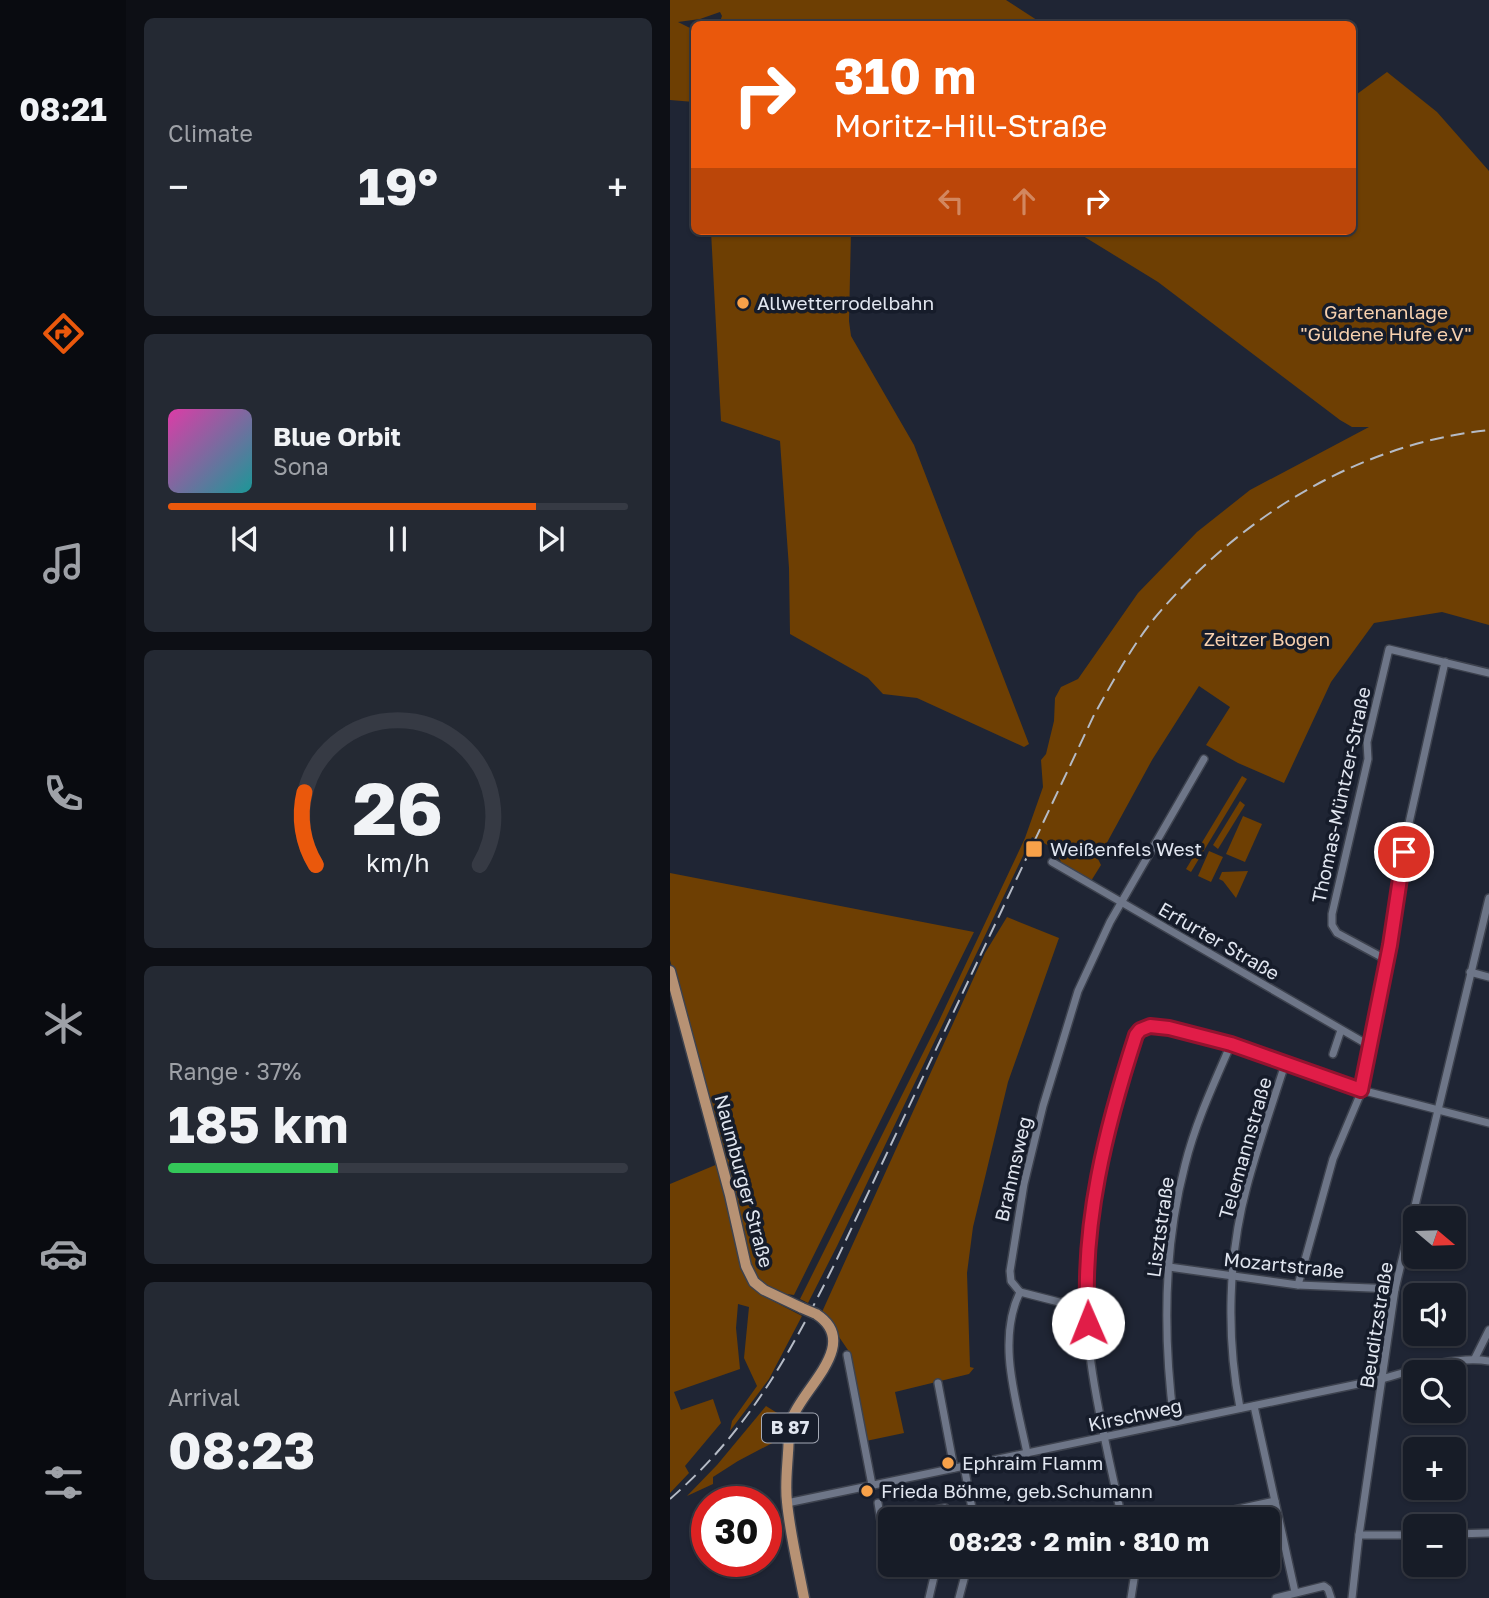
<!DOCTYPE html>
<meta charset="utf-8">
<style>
:root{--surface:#171c27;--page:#242933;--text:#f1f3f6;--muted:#9ea1a7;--line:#363a44;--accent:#ea580c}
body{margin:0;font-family:"Golos Text",sans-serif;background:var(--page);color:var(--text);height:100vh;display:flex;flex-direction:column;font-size:26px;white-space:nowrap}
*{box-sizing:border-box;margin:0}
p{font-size:23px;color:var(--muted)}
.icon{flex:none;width:38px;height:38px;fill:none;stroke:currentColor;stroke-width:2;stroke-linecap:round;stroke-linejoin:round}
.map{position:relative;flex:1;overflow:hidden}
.details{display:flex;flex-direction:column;gap:18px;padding:18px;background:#0d0f15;width:544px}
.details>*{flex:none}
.hud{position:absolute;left:21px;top:21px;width:665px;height:214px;border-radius:10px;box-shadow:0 2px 5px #0004,0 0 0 2px var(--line);background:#ea580c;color:#fff;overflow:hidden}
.needle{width:46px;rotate:109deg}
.fabs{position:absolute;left:733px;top:1206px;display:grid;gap:14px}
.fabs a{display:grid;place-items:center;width:63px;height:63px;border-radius:10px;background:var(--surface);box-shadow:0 2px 5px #0004,0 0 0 2px var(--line);font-size:35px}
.speed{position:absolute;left:21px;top:1486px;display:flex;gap:14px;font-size:35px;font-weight:700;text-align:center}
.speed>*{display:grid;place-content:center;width:91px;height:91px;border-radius:50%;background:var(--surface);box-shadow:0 2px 5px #0004,0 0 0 2px var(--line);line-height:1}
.speed .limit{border:10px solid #d22;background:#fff;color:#111}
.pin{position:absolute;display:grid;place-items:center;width:60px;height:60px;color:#fff;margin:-30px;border:4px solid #fff;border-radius:50%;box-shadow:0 2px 7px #0007}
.me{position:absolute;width:77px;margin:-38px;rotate:359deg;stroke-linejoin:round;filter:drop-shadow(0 0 5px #0008)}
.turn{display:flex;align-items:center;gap:24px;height:147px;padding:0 28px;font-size:32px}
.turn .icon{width:91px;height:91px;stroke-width:2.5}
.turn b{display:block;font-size:49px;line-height:60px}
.lanes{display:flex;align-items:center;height:66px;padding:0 28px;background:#0003;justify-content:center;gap:35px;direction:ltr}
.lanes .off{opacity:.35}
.big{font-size:52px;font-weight:700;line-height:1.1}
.details .card{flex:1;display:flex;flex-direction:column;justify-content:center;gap:10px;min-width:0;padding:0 24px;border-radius:10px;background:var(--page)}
.details .dial{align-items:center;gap:0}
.dial svg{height:182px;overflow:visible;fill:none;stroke:var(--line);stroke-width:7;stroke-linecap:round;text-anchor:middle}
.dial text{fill:var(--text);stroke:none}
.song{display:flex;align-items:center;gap:21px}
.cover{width:84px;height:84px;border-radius:10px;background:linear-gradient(135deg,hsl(320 70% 55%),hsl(180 70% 35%))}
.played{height:7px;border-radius:4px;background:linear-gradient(90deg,var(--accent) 80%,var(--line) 80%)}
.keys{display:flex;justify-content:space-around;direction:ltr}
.heat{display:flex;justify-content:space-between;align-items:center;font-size:38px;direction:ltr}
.charge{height:10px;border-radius:5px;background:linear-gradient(90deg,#34c759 37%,var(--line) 0)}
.trip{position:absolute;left:208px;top:1507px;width:402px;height:70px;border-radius:10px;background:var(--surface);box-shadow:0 2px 5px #0004,0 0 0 2px var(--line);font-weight:700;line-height:70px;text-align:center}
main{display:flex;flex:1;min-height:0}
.tabs{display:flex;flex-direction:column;width:126px;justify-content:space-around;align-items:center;background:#090b10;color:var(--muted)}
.tabs .icon{width:49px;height:49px}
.tabs .on{color:var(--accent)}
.tabs b{font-size:32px;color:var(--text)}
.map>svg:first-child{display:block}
.green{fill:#6e3f03}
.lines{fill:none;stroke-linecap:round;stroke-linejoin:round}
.minor-casing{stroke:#3d424e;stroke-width:10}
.primary-casing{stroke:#3d424e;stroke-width:13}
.minor{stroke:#6e7688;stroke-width:7}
.primary{stroke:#b79274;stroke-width:10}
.rail{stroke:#b5bbc6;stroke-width:2;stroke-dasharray:14 7;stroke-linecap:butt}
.primary-bridge-casing{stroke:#3d424e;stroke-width:13;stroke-linecap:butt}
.primary-bridge{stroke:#b79274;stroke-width:10}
.route-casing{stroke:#92132f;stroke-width:18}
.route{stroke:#e11d48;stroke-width:12}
.poi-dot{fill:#f7a149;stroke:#161c2a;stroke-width:2.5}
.labels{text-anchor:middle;stroke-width:7;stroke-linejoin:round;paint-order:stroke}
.shield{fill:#161c2a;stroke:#a4a9b5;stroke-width:2}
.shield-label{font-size:18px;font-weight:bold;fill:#e1e6f0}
.poi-label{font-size:19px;fill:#e1e6f0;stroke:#161c2a;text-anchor:start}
.park-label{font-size:19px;fill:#f7d0ae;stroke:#161c2a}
.street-label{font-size:19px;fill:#e1e6f0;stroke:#161c2a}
</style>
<main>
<nav class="tabs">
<b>08:21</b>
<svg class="icon on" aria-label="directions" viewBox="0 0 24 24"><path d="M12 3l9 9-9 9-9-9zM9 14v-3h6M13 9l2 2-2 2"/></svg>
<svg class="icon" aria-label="music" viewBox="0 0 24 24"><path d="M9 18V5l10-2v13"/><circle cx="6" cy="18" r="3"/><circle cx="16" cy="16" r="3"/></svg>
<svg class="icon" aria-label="phone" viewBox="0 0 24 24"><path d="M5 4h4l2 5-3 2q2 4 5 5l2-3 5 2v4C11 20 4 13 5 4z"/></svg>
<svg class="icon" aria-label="climate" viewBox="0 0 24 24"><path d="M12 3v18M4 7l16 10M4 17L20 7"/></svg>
<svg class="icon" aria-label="car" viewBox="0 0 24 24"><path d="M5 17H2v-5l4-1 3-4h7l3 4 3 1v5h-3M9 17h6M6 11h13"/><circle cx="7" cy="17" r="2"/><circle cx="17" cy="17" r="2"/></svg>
<svg class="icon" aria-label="filters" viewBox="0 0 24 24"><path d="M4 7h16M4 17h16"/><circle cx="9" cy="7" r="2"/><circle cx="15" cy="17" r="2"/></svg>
</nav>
<section class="details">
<div class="card"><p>Climate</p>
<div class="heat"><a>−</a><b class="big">19°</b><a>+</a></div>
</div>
<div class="card">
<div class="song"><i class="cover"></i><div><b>Blue Orbit</b><p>Sona</p></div></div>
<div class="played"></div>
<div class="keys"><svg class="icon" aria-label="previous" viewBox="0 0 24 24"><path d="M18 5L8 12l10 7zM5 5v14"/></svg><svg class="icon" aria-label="pause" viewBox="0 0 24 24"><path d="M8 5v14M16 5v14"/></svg><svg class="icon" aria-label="next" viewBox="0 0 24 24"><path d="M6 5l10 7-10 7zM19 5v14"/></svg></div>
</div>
<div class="card dial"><svg viewBox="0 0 100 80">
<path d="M14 69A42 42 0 1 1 86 69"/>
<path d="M14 69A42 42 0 0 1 9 37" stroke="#ea580c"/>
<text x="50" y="56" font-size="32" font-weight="700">26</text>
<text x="50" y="72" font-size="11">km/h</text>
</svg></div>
<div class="card"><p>Range · 37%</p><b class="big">185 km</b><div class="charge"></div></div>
<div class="card"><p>Arrival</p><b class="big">08:23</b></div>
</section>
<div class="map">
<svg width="819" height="1598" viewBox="0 0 819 1598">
<rect width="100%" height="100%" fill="#1f2534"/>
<g class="green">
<path d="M0,0h336l37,24h-324l3,-8 -2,-4 -20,7 -22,3 16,8v72l-24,-2z"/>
<path d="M717,72l50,40 52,59v454l-47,-13 -68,11 -43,59 -47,101 -46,-20 -32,-18 24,-38 -31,-21 -47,74 -54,99 3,6 -10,16 -29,-17c-6,-16 -15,-20 -30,-27l-195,409 -29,57 -8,-4 138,-276 87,-185 18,-51 -2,-27 5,-6 8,-33 1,-23 6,-11 17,-8 60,-86 59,-61 53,-42 119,-63h-17l-12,-7 -182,-138 -83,-51h277l1,-134z"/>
<path d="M41,231h140l-2,90 2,15 63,109 115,299 -5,3 -107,-49 -34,-4 -15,-16 -78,-44 -1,-66 -9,-127 -59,-20z"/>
<path d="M572,776l5,3 -56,93 -5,-3z"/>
<path d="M570,801l5,4 -27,44 -5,-4z"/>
<path d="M573,816l19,8 -17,38 -19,-8z"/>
<path d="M539,851l14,6 -12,25 -13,-6z"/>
<path d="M578,871l-12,27 -13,-17 -4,-2 3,-7z"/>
<path d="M0,873l304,59 -180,363 -15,-2 -6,8 29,15 -33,63 -39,52 2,-10 25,-35 -13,-28 5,-51 -11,-3 -2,24 4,41 -66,23 7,18 32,-11 8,24 -36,43 4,7 -19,20v-309l55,-23 -55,-201z"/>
<path d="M337,917l52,21 -51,144 -35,145 -6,46 3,94 4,1 -5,6 -74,18 9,41 -38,8 -16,-88 -28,-41 163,-359z"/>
<path d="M96,1406l16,10 -4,24 -40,21 -25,16v7l-26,12 30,-31z"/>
</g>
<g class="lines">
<defs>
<g id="minor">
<path d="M382,862l318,184"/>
<path d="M717,960l-50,-27 -5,-8v-11l36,-155 -1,-17 22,-93 100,24"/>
<path d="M800,972l19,5"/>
<path d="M663,1054l8,-24"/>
<path d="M499,1267l129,18 97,4"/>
<path d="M628,1285l35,-126 27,-64 30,-150 17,-113 38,-170"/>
<path d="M350,1292l39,10 28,1"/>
<path d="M177,1355l25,130"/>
<path d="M805,1358l14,-28"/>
<path d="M268,1383l16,85"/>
<path d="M584,1406l41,186"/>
<path d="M570,1408c-14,-71 -12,-152 7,-222 11,-41 25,-81 38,-122"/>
<path d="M504,1422c-11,-85 -11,-173 11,-257 10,-41 29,-82 46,-121"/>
<path d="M357,1453c-10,-50 -31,-112 -7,-161l-9,-11 -1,-10 14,-87 19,-78 35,-115 32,-69 94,-163"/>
<path d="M294,1466l10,53"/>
<path d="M117,1503l595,-124c31,-9 75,-24 107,-18"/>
<path d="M208,1503l3,18"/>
<path d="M452,1519c-11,-52 -24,-104 -31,-156 -10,-82 0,-168 20,-248 5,-22 16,-68 29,-85l10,-4 20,2 61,16 130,46 128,33"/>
<path d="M523,1519l82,-18"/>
<path d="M784,1534l35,-1"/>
<path d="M689,1535h57"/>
<path d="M220,1564l-4,-4 -5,-39 64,-13 3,11"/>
<path d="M223,1564l21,5 2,-5"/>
<path d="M438,1564h10"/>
<path d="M259,1598l8,-34"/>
<path d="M289,1598l9,-34"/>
<path d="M461,1598l3,-19 -2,-15"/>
<path d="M606,1598l48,-12 4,3 3,9"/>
<path d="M682,1598l7,-63 36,-246 94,-391"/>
</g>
<g id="primary">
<path d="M0,971l60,224 16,71 8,16 10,8 38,18"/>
<path d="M134,1598c-6,-32 -14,-64 -17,-96 -2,-16 0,-32 1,-49 1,-10 0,-21 3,-32 9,-31 72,-77 25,-107"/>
</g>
</defs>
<use href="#minor" class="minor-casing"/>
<use href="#primary" class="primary-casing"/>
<use href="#minor" class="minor"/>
<use href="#primary" class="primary"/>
<path class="rail" d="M0,1499c79,-69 120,-145 166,-238l258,-546c18,-32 36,-66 59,-95 84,-101 203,-176 336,-190"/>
<defs>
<path id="primary-bridge" d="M132,1308l14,6"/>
</defs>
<use href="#primary-bridge" class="primary-bridge-casing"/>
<use href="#primary-bridge" class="primary-bridge"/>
</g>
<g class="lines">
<defs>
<path id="route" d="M418,1323c-7,-98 18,-196 48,-288l4,-5 10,-4 19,2 62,16 130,46 29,-145 14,-93"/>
</defs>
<use href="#route" class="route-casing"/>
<use href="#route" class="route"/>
</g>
<g class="poi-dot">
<circle cx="73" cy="303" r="7"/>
<rect x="355" y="840" width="18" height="18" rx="3.5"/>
<circle cx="278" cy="1463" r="7"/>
<circle cx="197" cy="1491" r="7"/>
</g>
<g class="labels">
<rect class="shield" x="92" y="1413.5" width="56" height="29" rx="5"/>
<g class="shield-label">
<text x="120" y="1434">B 87</text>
</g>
<g class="poi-label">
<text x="87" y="310">Allwetterrodelbahn</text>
<text x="380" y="856">Weißenfels West</text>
<text x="292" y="1470">Ephraim Flamm</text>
<text x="211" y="1498">Frieda Böhme, geb.Schumann</text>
</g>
<g class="park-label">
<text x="716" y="319">Gartenanlage<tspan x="716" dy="22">"Güldene Hufe e.V"</tspan></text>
<text x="597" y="646">Zeitzer Bogen</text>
</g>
<g class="street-label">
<text transform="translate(671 795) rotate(-78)" y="7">Thomas-Müntzer-Straße</text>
<text transform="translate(549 941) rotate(30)" y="7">Erfurter Straße</text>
<text transform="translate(575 1148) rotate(-74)" y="7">Telemannstraße</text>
<text transform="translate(343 1169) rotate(-77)" y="7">Brahmsweg</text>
<text transform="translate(74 1181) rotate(75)" y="7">Naumburger Straße</text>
<text transform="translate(490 1227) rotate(-82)" y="7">Lisztstraße</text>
<text transform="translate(614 1265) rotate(6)" y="7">Mozartstraße</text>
<text transform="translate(706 1325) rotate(-81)" y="7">Beuditzstraße</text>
<text transform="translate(465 1415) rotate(-12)" y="7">Kirschweg</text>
</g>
</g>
</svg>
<div class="fabs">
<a><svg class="needle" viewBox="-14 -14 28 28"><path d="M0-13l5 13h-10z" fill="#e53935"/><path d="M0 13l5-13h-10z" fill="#9ea1a7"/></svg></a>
<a><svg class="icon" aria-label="sound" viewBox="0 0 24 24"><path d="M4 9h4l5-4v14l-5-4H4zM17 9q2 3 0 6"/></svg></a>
<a><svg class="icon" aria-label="search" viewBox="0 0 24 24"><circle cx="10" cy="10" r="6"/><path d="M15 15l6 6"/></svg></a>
<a>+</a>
<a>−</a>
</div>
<div class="speed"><div class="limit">30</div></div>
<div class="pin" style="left:734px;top:852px;background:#d93025"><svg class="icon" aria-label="arrive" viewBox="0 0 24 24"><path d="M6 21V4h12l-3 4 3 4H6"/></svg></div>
<svg class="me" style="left:418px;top:1323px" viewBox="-20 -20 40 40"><circle r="19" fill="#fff"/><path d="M0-13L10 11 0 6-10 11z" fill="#e11d48"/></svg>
<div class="trip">08:23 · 2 min · 810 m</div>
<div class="hud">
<div class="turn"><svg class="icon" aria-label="right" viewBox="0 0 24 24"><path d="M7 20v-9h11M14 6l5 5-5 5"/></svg><div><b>310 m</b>Moritz-Hill-Straße</div></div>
<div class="lanes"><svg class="icon off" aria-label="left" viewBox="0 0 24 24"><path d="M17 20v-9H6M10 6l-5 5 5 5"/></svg><svg class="icon off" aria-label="ahead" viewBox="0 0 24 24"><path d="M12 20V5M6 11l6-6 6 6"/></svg><svg class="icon" aria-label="right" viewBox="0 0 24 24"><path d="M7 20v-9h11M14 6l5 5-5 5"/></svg></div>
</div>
</div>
</main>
